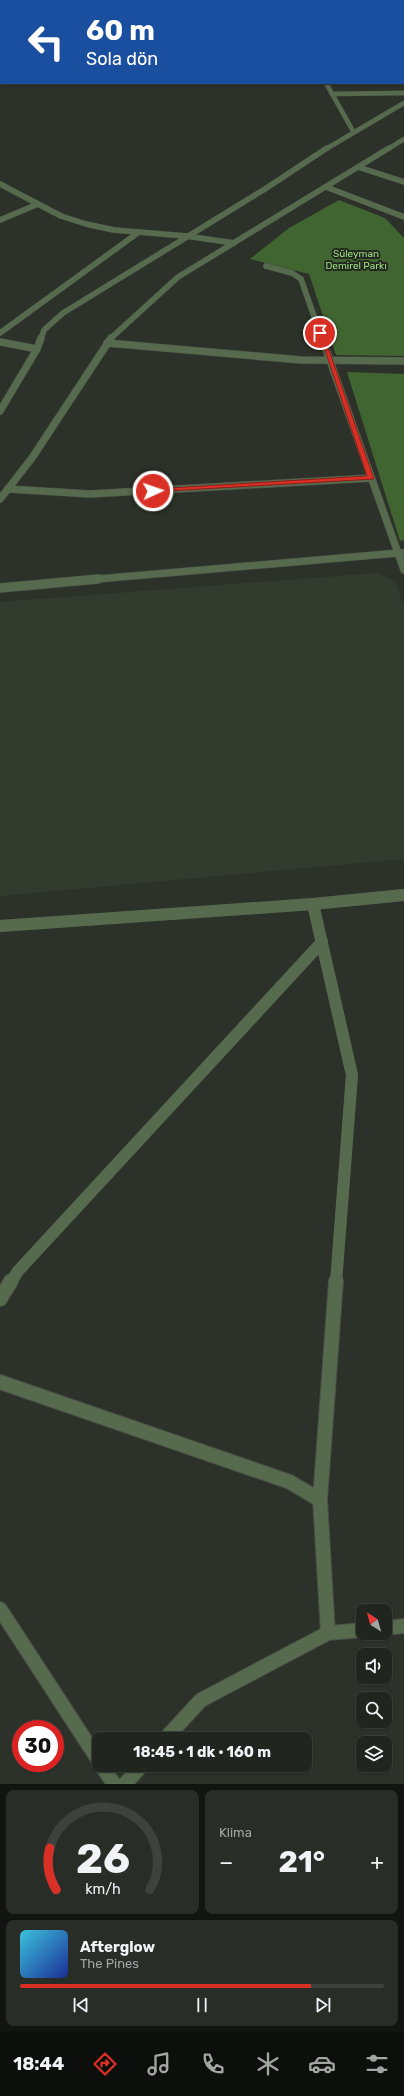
<!DOCTYPE html>
<html lang="tr">
<meta charset="utf-8">
<style>
:root{--surface:#21251f;--page:#292d28;--text:#f1f3f6;--muted:#a2a5a4;--line:#3e423d;--accent:#d93025}
body{margin:0;font-family:Rubik,sans-serif;background:var(--page);color:var(--text);height:100vh;display:flex;flex-direction:column;font-size:15px;white-space:nowrap}
*{box-sizing:border-box;margin:0}
p{font-size:13px;color:var(--muted)}
.icon{flex:none;width:22px;height:22px;fill:none;stroke:currentColor;stroke-width:2;stroke-linecap:round;stroke-linejoin:round}
.map{position:relative;height:1784px;overflow:hidden}
.panel{display:flex;flex-direction:column;gap:6px;padding:6px;background:#121411;flex:1}
.panel>*{flex:none}
.hud{position:absolute;left:0px;top:0px;width:404px;height:84px;box-shadow:0 1px 3px #0004,0 0 0 1px var(--line);background:#1a4fa0;color:#fff;overflow:hidden}
.needle{width:26px;rotate:323deg}
.tools{position:absolute;left:356px;top:1604px;display:grid;gap:8px}
.tools a{display:grid;place-items:center;width:36px;height:36px;border-radius:8px;background:var(--surface);box-shadow:0 1px 3px #0004,0 0 0 1px var(--line);font-size:20px}
.speed{position:absolute;left:12px;top:1720px;display:flex;gap:8px;font-size:20px;font-weight:700;text-align:center}
.speed>*{display:grid;place-content:center;width:52px;height:52px;border-radius:50%;background:var(--surface);box-shadow:0 1px 3px #0004,0 0 0 1px var(--line);line-height:1}
.speed .limit{border:6px solid #d22;background:#fff;color:#111}
.pin{position:absolute;display:grid;place-items:center;width:34px;height:34px;color:#fff;margin:-17px;border:2px solid #fff;border-radius:50%;box-shadow:0 1px 4px #0007}
.me{position:absolute;width:44px;margin:-22px;rotate:87deg;stroke-linejoin:round;filter:drop-shadow(0 0 3px #0008)}
.turn{display:flex;align-items:center;gap:14px;height:84px;padding:0 20px;font-size:18px}
.turn .icon{width:52px;height:52px;stroke-width:2.5}
.turn b{display:block;font-size:28px;line-height:34px}
.big{font-size:30px;font-weight:700;line-height:1.1}
.panel .tile{flex:1;display:flex;flex-direction:column;justify-content:center;gap:6px;min-width:0;padding:0 14px;border-radius:8px;background:var(--page)}
.panel .dial{align-items:center;gap:0}
.dial svg{height:104px;overflow:visible;fill:none;stroke:var(--line);stroke-width:7;stroke-linecap:round;text-anchor:middle}
.dial text{fill:var(--text);stroke:none}
.song{display:flex;align-items:center;gap:12px}
.cover{width:48px;height:48px;border-radius:6px;background:linear-gradient(135deg,hsl(190 70% 55%),hsl(230 70% 35%))}
.played{height:4px;border-radius:2px;background:linear-gradient(90deg,var(--accent) 80%,var(--line) 80%)}
.keys{display:flex;justify-content:space-around;direction:ltr}
.heat{display:flex;justify-content:space-between;align-items:center;font-size:22px;direction:ltr}
.panel .tiles{flex:1;display:grid;gap:6px;grid-template-columns:1fr 1fr}
.tile:last-child{grid-column:span 2}
.trip{position:absolute;left:92px;top:1732px;width:220px;height:40px;border-radius:8px;background:var(--surface);box-shadow:0 1px 3px #0004,0 0 0 1px var(--line);font-weight:700;line-height:40px;text-align:center}
.tabs{display:flex;height:64px;justify-content:space-around;align-items:center;background:#0d0f0c;color:var(--muted)}
.tabs .icon{width:28px;height:28px}
.tabs .active{color:var(--accent)}
.tabs b{font-size:18px;color:var(--text)}
.map>svg:first-child{display:block}
.built{fill:#323c2e}
.green{fill:#416531}
.lines{fill:none;stroke-linecap:round;stroke-linejoin:round}
.street-far5-casing{stroke:#484d45;stroke-width:5}
.street-far4-casing{stroke:#484d45;stroke-width:6}
.street-far3-casing{stroke:#484d45;stroke-width:8}
.street-far2-casing{stroke:#484d45;stroke-width:10}
.street-far1-casing{stroke:#484d45;stroke-width:12}
.street-casing{stroke:#484d45;stroke-width:16}
.street-far5{stroke:#566a4d;stroke-width:4.5}
.street-far4{stroke:#566a4d;stroke-width:5.5}
.street-far3{stroke:#566a4d;stroke-width:7}
.street-far2{stroke:#566a4d;stroke-width:9}
.street-far1{stroke:#566a4d;stroke-width:12}
.street{stroke:#566a4d;stroke-width:14}
.route{fill:#d93025;stroke:#8d1f18}
.labels{text-anchor:middle;stroke-width:4;stroke-linejoin:round;paint-order:stroke}
.far-park-label{font-size:10px;fill:#9ee080;stroke:#222720}
</style>
<div class="map">
<svg width="404" height="1784" viewBox="0 0 404 1784">
<rect width="100%" height="100%" fill="#2c3129"/>
<path class="built" d="M377,573l18,9 9,24v253l-404,37v-294z"/>
<g class="green">
<path d="M339,200l46,18 19,20v118l-68,-1 -27,-81 -59,-15 39,-31z"/>
<path d="M347,372l57,2v166l-4,1z"/>
</g>
<g class="lines">
<defs>
<g id="street-far5">
<path d="M31,0l3,1"/>
<path d="M143,0l6,1"/>
<path d="M249,1l2,-1"/>
<path d="M326,83l27,48"/>
<path d="M332,94l72,-1"/>
<path d="M326,149l78,-46"/>
<path d="M388,149l16,-10"/>
</g>
<g id="street-far4">
<path d="M358,167l46,15"/>
<path d="M0,184l61,32 25,8 28,6 72,6 48,7"/>
<path d="M326,187l78,30"/>
<path d="M0,220l38,-16"/>
<path d="M266,266l26,7 9,6 21,60"/>
<path d="M0,333l139,-101"/>
<path d="M41,339l3,-9 19,-17 202,-124 62,-41"/>
<path d="M110,339l68,-62 211,-129"/>
</g>
<g id="street-far3">
<path d="M322,338l76,215h6"/>
<path d="M0,342l37,7"/>
<path d="M107,343l194,17 103,1"/>
<path d="M0,411l37,-62 4,-11"/>
<path d="M8,489l82,5 281,-16"/>
<path d="M0,499l32,-41 79,-120"/>
<path d="M86,580l312,-27 6,17"/>
</g>
<path id="street-far2" d="M0,588l98,-9"/>
<g id="street-far1">
<path d="M313,904l91,-9"/>
<path d="M0,926l313,-22 39,171 -16,207"/>
<path d="M11,1282l7,-11 304,-329"/>
</g>
<g id="street">
<path d="M0,1299l11,-18"/>
<path d="M0,1382l290,100 30,18 8,133 -127,67 -36,39"/>
<path d="M320,1500l16,-219"/>
<path d="M0,1609l99,152"/>
<path d="M385,1628l19,-2"/>
<path d="M328,1633l35,-3"/>
<path d="M101,1765l13,19"/>
<path d="M125,1784l17,-19"/>
</g>
</defs>
<use href="#street-far5" class="street-far5-casing"/>
<use href="#street-far4" class="street-far4-casing"/>
<use href="#street-far3" class="street-far3-casing"/>
<use href="#street-far2" class="street-far2-casing"/>
<use href="#street-far1" class="street-far1-casing"/>
<use href="#street" class="street-casing"/>
<use href="#street-far5" class="street-far5"/>
<use href="#street-far4" class="street-far4"/>
<use href="#street-far3" class="street-far3"/>
<use href="#street-far2" class="street-far2"/>
<use href="#street-far1" class="street-far1"/>
<use href="#street" class="street"/>
</g>
<path class="route" d="M319,332l4,1 51,146 -224,13 -1,-1 4,-2 214,-13z"/>
<g class="labels">
<g class="far-park-label">
<text x="356" y="257">Süleyman<tspan x="356" dy="12">Demirel Parkı</tspan></text>
</g>
</g>
</svg>
<div class="tools">
<a><svg class="needle" viewBox="-14 -14 28 28"><path d="M0-13l5 13h-10z" fill="#e53935"/><path d="M0 13l5-13h-10z" fill="#a2a5a4"/></svg></a>
<a><svg class="icon" aria-label="sound" viewBox="0 0 24 24"><path d="M4 9h4l5-4v14l-5-4H4zM17 9q2 3 0 6"/></svg></a>
<a><svg class="icon" aria-label="search" viewBox="0 0 24 24"><circle cx="10" cy="10" r="6"/><path d="M15 15l6 6"/></svg></a>
<a><svg class="icon" aria-label="layers" viewBox="0 0 24 24"><path d="M12 4l9 5-9 5-9-5zM3 14l9 5 9-5"/></svg></a>
</div>
<div class="speed"><div class="limit">30</div></div>
<div class="pin" style="left:320px;top:333px;background:#d93025"><svg class="icon" aria-label="arrive" viewBox="0 0 24 24"><path d="M6 21V4h12l-3 4 3 4H6"/></svg></div>
<svg class="me" style="left:153px;top:491px" viewBox="-20 -20 40 40"><circle r="17" fill="#d93025" stroke="#fff" stroke-width="3"/><path d="M0-11L8 9 0 5-8 9z" fill="#fff"/></svg>
<div class="trip">18:45 · 1 dk · 160 m</div>
<div class="hud">
<div class="turn"><svg class="icon" aria-label="left" viewBox="0 0 24 24"><path d="M17 20v-9H6M10 6l-5 5 5 5"/></svg><div><b>60 m</b>Sola dön</div></div>
</div>
</div>
<section class="panel">
<div class="tiles">
<div class="tile dial"><svg viewBox="0 0 100 80">
<path d="M14 69A42 42 0 1 1 86 69"/>
<path d="M14 69A42 42 0 0 1 9 37" stroke="#d93025"/>
<text x="50" y="56" font-size="32" font-weight="700">26</text>
<text x="50" y="72" font-size="11">km/h</text>
</svg></div>
<div class="tile"><p>Klima</p>
<div class="heat"><a>−</a><b class="big">21°</b><a>+</a></div>
</div>
<div class="tile">
<div class="song"><i class="cover"></i><div><b>Afterglow</b><p>The Pines</p></div></div>
<div class="played"></div>
<div class="keys"><svg class="icon" aria-label="previous" viewBox="0 0 24 24"><path d="M18 5L8 12l10 7zM5 5v14"/></svg><svg class="icon" aria-label="pause" viewBox="0 0 24 24"><path d="M8 5v14M16 5v14"/></svg><svg class="icon" aria-label="next" viewBox="0 0 24 24"><path d="M6 5l10 7-10 7zM19 5v14"/></svg></div>
</div>
</div>
</section>
<nav class="tabs">
<b>18:44</b>
<svg class="icon active" aria-label="directions" viewBox="0 0 24 24"><path d="M12 3l9 9-9 9-9-9zM9 14v-3h6M13 9l2 2-2 2"/></svg>
<svg class="icon" aria-label="music" viewBox="0 0 24 24"><path d="M9 18V5l10-2v13"/><circle cx="6" cy="18" r="3"/><circle cx="16" cy="16" r="3"/></svg>
<svg class="icon" aria-label="phone" viewBox="0 0 24 24"><path d="M5 4h4l2 5-3 2q2 4 5 5l2-3 5 2v4C11 20 4 13 5 4z"/></svg>
<svg class="icon" aria-label="climate" viewBox="0 0 24 24"><path d="M12 3v18M4 7l16 10M4 17L20 7"/></svg>
<svg class="icon" aria-label="car" viewBox="0 0 24 24"><path d="M5 17H2v-5l4-1 3-4h7l3 4 3 1v5h-3M9 17h6M6 11h13"/><circle cx="7" cy="17" r="2"/><circle cx="17" cy="17" r="2"/></svg>
<svg class="icon" aria-label="filters" viewBox="0 0 24 24"><path d="M4 7h16M4 17h16"/><circle cx="9" cy="7" r="2"/><circle cx="15" cy="17" r="2"/></svg>
</nav>
